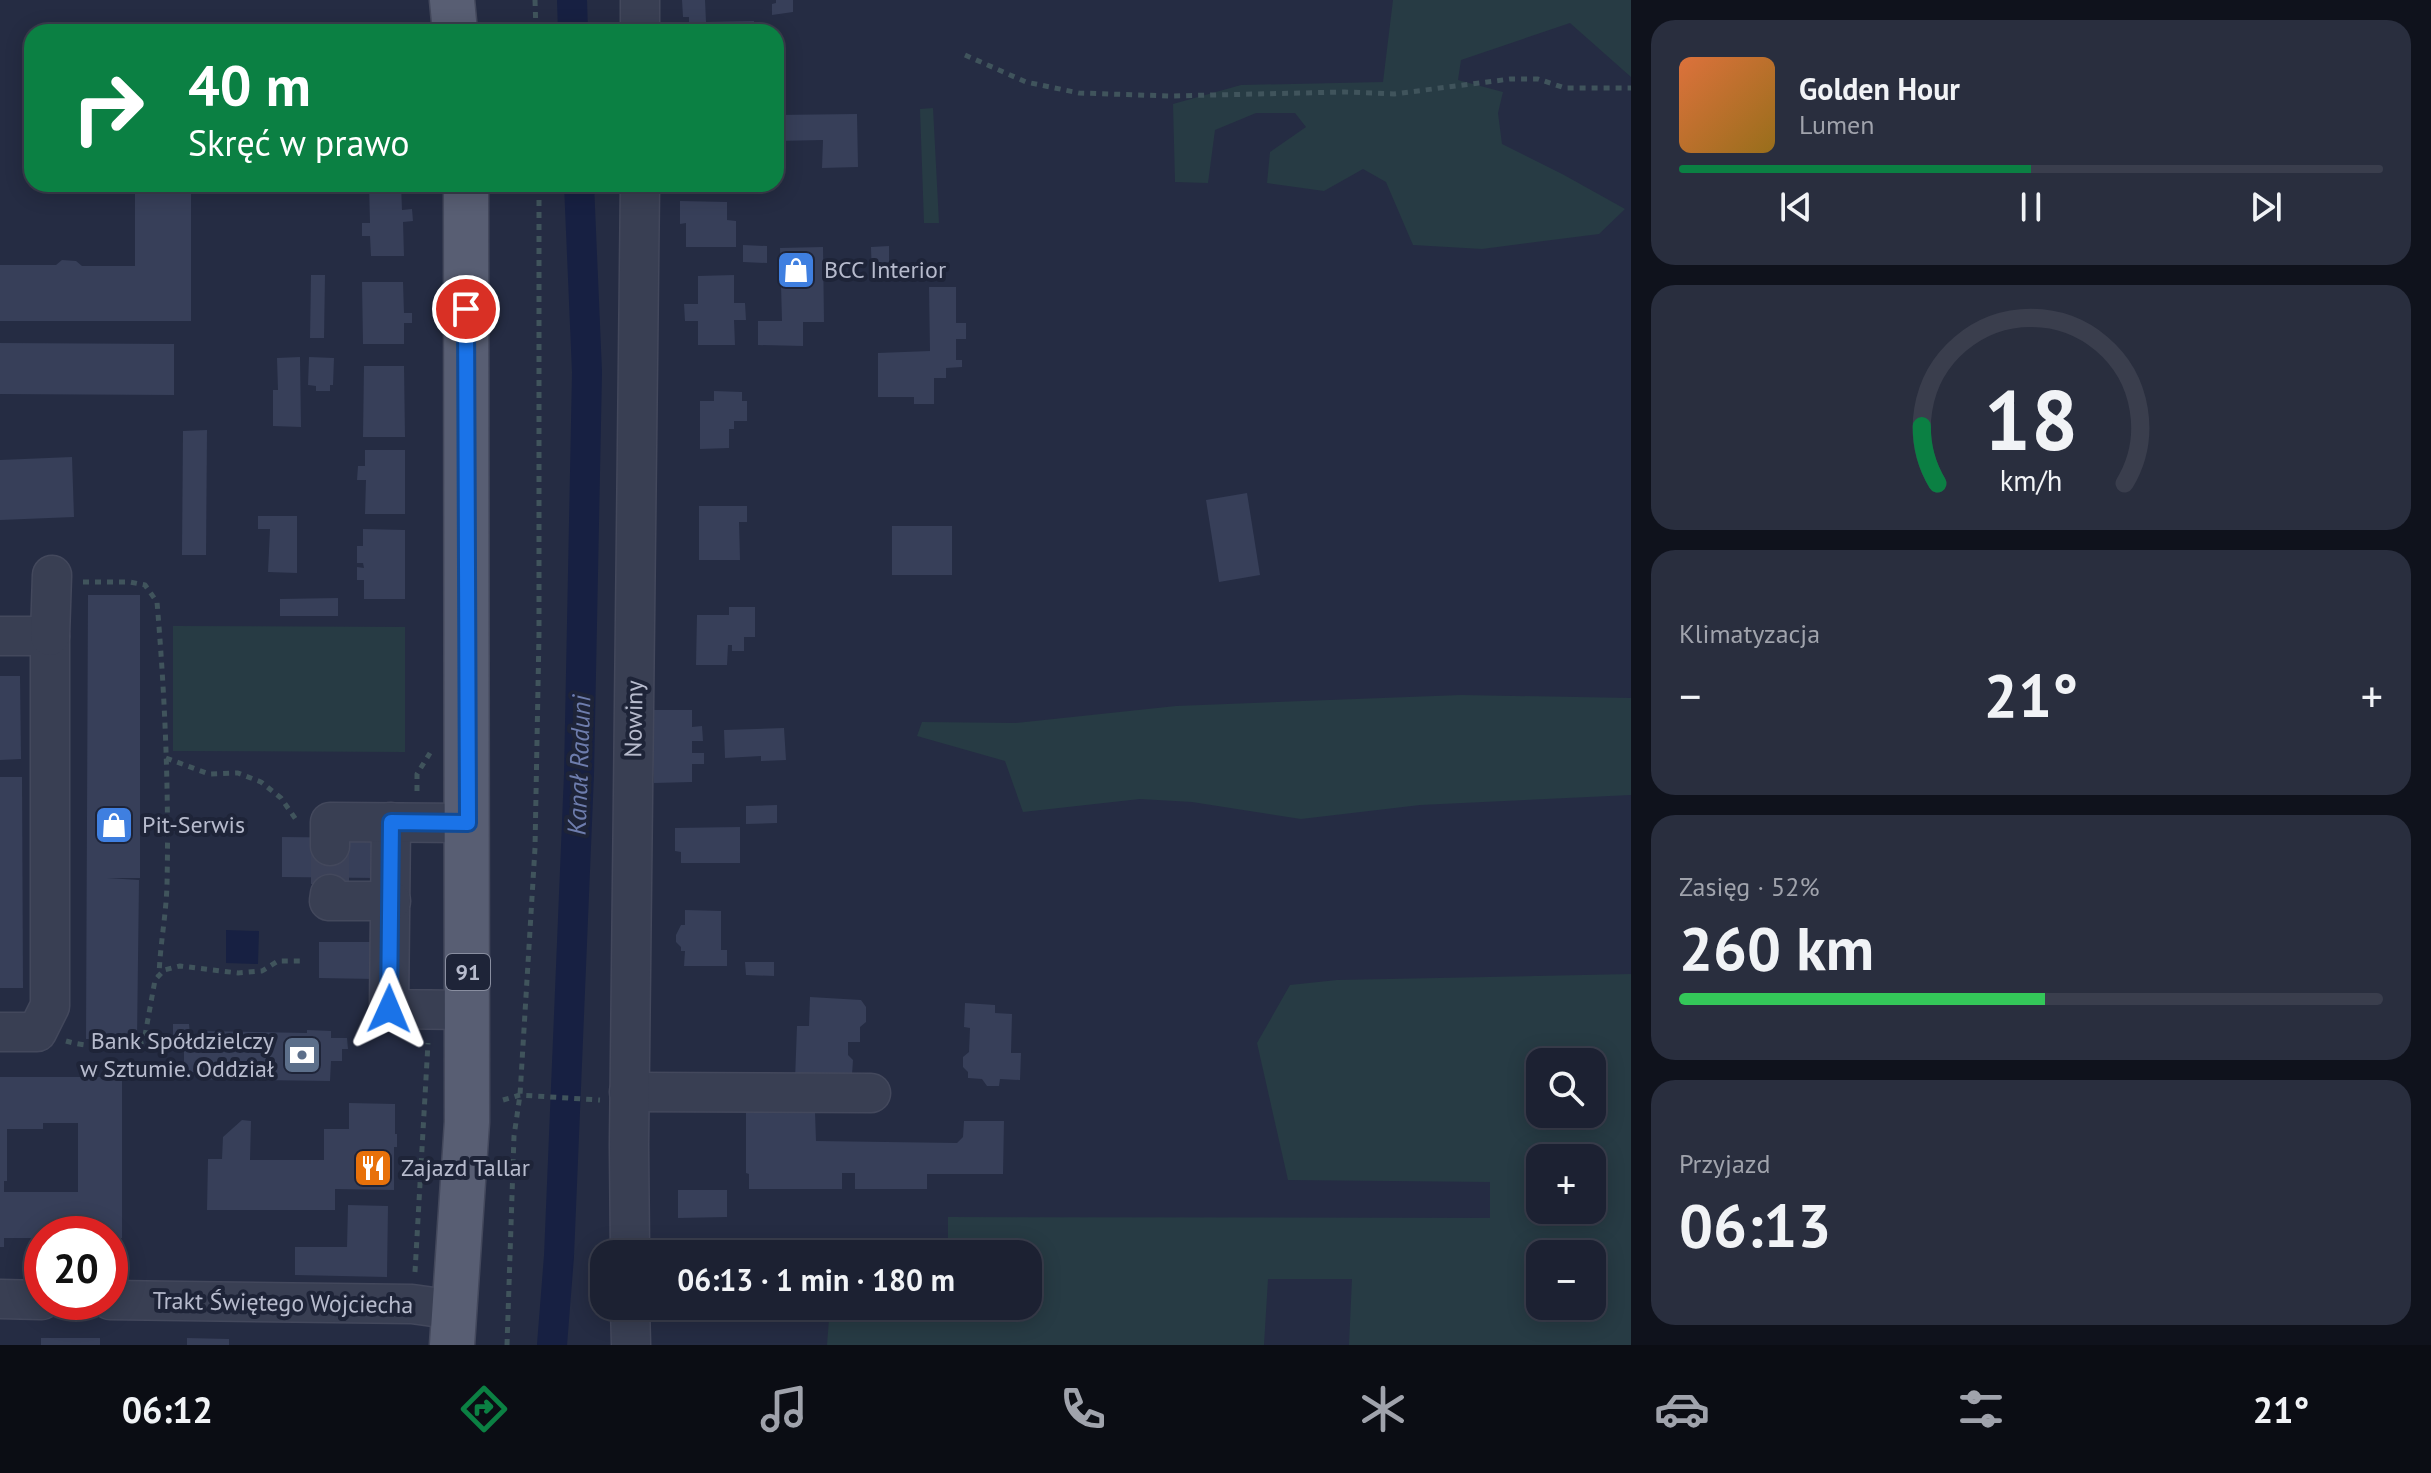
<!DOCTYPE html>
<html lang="pl">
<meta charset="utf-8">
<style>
:root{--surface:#1c2132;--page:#292e3e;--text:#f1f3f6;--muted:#a0a3ac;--line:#3a3e4d;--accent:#0b8043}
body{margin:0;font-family:"PT Sans",sans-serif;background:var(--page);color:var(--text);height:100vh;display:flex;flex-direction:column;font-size:30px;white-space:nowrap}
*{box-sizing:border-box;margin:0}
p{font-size:26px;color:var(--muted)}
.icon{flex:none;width:44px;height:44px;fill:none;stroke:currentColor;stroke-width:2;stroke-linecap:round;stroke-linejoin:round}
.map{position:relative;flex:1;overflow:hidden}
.details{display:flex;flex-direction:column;gap:20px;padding:20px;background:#0f121c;width:800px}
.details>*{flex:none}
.top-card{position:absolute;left:24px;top:24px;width:760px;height:168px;border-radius:24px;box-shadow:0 4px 20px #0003,0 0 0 2px var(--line);background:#0b8043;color:#fff;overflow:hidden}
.buttons{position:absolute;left:1526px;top:1048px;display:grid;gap:16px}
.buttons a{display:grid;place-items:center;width:80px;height:80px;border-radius:16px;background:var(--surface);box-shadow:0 4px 20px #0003,0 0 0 2px var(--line);font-size:40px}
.speed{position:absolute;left:24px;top:1216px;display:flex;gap:16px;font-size:40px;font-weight:700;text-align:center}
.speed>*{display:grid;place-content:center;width:104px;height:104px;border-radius:50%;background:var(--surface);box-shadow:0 4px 20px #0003,0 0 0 2px var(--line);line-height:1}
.speed .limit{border:12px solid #d22;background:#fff;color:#111}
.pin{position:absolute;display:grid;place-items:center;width:68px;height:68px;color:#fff;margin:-34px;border:4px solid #fff;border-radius:50%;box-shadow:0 2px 8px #0007}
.me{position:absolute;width:88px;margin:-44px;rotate:1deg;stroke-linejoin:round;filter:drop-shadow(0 0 6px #0008)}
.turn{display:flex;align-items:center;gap:28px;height:168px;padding:0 32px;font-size:36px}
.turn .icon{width:104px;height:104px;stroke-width:2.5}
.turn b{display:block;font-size:56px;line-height:68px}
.big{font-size:60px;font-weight:600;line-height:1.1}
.details .tile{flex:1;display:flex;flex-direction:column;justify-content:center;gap:12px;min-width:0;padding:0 28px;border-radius:24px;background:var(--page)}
.details .dial{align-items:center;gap:0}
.dial svg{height:208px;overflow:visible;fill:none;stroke:var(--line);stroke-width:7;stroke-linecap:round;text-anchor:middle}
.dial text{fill:var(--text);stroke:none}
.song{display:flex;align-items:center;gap:24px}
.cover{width:96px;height:96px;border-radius:12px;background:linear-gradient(135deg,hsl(20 70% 55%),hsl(40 70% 35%))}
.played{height:8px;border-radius:4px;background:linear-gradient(90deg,var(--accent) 50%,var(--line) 50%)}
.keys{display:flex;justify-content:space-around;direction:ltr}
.heat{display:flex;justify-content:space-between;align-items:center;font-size:44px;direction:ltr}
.charge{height:12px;border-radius:6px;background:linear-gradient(90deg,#34c759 52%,var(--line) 0)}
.trip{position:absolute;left:590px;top:1240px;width:452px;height:80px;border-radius:24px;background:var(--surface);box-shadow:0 4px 20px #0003,0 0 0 2px var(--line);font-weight:600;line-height:80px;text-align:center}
.menu{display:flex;height:128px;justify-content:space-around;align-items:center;background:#0b0d14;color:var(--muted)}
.menu .icon{width:56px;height:56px}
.menu .selected{color:var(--accent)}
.menu b{font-size:36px;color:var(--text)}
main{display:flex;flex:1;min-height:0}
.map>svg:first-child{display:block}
.green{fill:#273b44;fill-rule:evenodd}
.water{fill:#172042}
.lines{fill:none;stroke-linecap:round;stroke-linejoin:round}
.canal{stroke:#172042;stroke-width:30}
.building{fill:#373f59;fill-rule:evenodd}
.minor-tunnel{stroke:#3b4158;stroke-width:38;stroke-dasharray:38 19;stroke-linecap:butt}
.minor-casing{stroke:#43485c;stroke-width:41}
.major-casing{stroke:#43485c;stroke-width:47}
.path{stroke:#40545c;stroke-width:5;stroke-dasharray:6 6;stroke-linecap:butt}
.minor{stroke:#393f53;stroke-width:38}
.major{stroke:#585e73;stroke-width:44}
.route-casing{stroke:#114b97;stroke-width:20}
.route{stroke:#1a73e8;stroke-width:14}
.labels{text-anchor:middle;stroke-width:8;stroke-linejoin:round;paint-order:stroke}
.shield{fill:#1e2438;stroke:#898ea0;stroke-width:2}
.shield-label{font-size:22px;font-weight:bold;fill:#b7bbcd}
.poi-label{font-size:24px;fill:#b7bbcd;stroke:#1e2438;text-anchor:start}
.street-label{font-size:24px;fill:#b7bbcd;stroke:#1e2438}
.water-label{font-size:26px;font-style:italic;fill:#6e7dad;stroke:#1e2438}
</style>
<main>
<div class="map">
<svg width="1631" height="1345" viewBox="0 0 1631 1345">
<rect width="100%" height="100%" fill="#252c43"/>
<g class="green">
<path d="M1393,0h238v77l-61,-54 -109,37 -3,20 45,12 -5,21 4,31 62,31 61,34 -26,25 -117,15 -69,-4 -27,-63 -23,-13 -39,22 -57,-8 3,-31 36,-25 -11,-14h-39l-41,17 -7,53 -33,-1 -2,-78 68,-19 142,-3z"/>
<path d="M933,108l6,115h-15l-4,-114z"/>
<path d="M173,626l232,1v125l-232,-1z"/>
<path d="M1461,695l170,3v97l-211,10 -119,14 -109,-17 -52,-3 -117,13 -18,-51 -88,-25 5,-14 93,1 161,-17z"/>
<path d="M1631,974v371h-282l3,-66h-84l-4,66h-437l3,-39h198v-52h-80v-37l542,1v-36l-202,-2 -31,-137 33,-58 47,-5zM1592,1062v52h-52v-52zM1540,1158h52v52h-52zM1592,1254v52h-52v-52z"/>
</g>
<path class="water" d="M226,930l33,1 -1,33 -32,-1z"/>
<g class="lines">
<g class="canal">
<path d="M572,0l1,32"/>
<path d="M552,1345l7,-89 20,-482 8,-402 -8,-188"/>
</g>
</g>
<g class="building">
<path d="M682,0h23l1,22 48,-1v11h-87l-1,-9h23v-6h-6z"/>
<path d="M776,0h17v12l-21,3v-11l4,-1z"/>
<path d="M857,114l1,53 -36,1 1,-28 -47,1v-26z"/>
<path d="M135,184h56v137h-191v-56h56l6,-5 14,1 6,5h53z"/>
<path d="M369,184h32l1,26 10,-1 1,12 -10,1 1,34h-33l-1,-20h-8v-13h8z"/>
<path d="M680,201l47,1v18l9,1v26h-50v-24l-6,1z"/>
<path d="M743,245l24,1v17l-24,-1z"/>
<path d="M889,246v32h-17l-1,-31z"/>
<path d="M823,247l1,75h-21v24l-45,-1v-24h24l-2,-73z"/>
<path d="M311,275h14l-1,63h-14z"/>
<path d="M734,275v28h11l1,17h-12l1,25h-37v-24h-13l-1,-17h14v-28z"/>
<path d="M362,282h41l1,31h8v10h-8v21h-41z"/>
<path d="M929,287h27v36h10v16h-10v21h6v7l-16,1v10h-12v26h-20v-7h-36v-44l52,-2z"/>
<path d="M0,343l174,1v51l-174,-1z"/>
<path d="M300,357l1,70 -28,-1v-36h5l-1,-32z"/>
<path d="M309,357l25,1 -1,27h-3v6h-14v-5l-8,-1z"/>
<path d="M364,366h40l1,71h-42z"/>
<path d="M714,391l28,1v9h5v20h-13v8h-5v19l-29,1v-48h14z"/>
<path d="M207,430l-1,125h-24l1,-124z"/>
<path d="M365,450h40v64h-40l1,-34h-9l1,-14h7z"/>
<path d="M72,457l2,60 -74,3v-60z"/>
<path d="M1247,493l13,82 -41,7 -13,-82z"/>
<path d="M699,506h48v16h-8l1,38h-41z"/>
<path d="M258,516h39v57l-29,-1 2,-43h-12z"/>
<rect x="892" y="526" width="60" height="49"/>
<path d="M363,529l42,1v69h-41v-19h-7v-13l7,1 -1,-5h-6v-17h6z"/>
<path d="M88,595h52v283h-33l32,2 -2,160 -51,-1z"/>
<path d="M338,598v18h-58v-17z"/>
<path d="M729,607h26v30h-11v14h-12v-6h-4l-1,20h-31l1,-50h32z"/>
<path d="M0,676h20l1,83 -21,1z"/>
<path d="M652,710h40v17l10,-1 1,15h-11v12h12v11h-12v18l-38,1z"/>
<path d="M784,728l2,32 -25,1v-5l-36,2 -1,-28z"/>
<path d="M0,777h22l1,211h-23z"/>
<path d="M777,805v18l-31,1v-18z"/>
<path d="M740,827v36h-59v-11l-6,-1v-23z"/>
<path d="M282,837l95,1v40l-95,-1z"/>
<path d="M685,910l36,1v39h6v16h-43l1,-15h-4v-4l-5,-5v-7l5,-10h4z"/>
<path d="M319,942h57l-1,37 -56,-1z"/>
<path d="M745,962h29v14l-28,-1z"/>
<path d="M810,997l51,3 5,7v15l-6,5v15h-12v13l5,5 -1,15 -57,5 2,-54h12z"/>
<path d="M965,1003l30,2v8l17,1 -1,39h10l-1,27 -20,-1 -1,7h-12l-5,-7 -14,-1v-6l-5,-5v-10l6,-5 1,-24 -6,-1z"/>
<path d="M173,1024h16l1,11 -17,1z"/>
<path d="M307,1030l24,1v7h16l1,11h-6v12h-11l-1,20 -69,-1v-17h-11v18l-51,-2v-7h-15v-30h16v-11l107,2z"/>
<path d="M0,1077h122v161h-12v-4h-68v4h-38v9h-4zM43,1123h35v69h-74v-11h3v-52h36z"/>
<path d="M349,1103l46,1v30h2v13h-3v43l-59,-1v21h-128l1,-51h14l1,-22 19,-17 9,1 -1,39h74v-31h25z"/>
<path d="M746,1112h69l1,29 141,2 6,-6 1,-16h40l-1,53h-76v15h-72v-16h-13v16h-93v-15l-3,-1z"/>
<path d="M678,1190h49v27l-49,1z"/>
<path d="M348,1205l40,1 -1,71 -92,-2v-28h52z"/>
<path d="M804,1238v16h-55v-15z"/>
<rect x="41" y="1338" width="59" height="7"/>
<path d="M187,1338l42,1v6h-42z"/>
</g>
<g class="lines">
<path class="minor-tunnel" d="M330,846v48"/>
<defs>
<g id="minor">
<path d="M640,32v-32"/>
<path d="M0,636h50v370l-13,26h-37"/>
<path d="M50,636l2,-61"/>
<path d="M391,822l-2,187 79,1"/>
<path d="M330,846v-24l138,1"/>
<path d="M330,894l-1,7h62"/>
<path d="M629,1092l242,1"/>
<path d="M630,1254l-1,-109 11,-961"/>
<path d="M0,1299l42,1"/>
<path d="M110,1300l302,4 43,6"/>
<path d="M630,1306l1,39"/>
</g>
<g id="major">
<path d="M452,0l3,32"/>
<path d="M452,1345l15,-223 -1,-938"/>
</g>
</defs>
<use href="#minor" class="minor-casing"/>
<use href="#major" class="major-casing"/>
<g class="path">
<path d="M535,0l1,32"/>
<path d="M965,55l61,27 53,11 91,3 175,-4 49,2 116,-15h28l27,9h66"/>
<path d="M83,582h47l15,3 12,17c8,94 12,189 10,283 -1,31 -7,60 -8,91"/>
<path d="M166,758l43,16 29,-1 23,9 20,16 16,23"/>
<path d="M417,791v-17l13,-21"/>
<path d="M66,1041c23,7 55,7 78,0l11,-61 9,-10 16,-4 58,7 24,-2 16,-10h25"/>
<path d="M503,1100l17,-5 80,5"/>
<path d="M415,1272l13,-229"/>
<path d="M507,1345l7,-209 6,-41 15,-247 4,-214v-450"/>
</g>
<use href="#minor" class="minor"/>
<use href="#major" class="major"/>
</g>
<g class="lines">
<defs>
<path id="route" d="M389,1009l2,-187 77,1 -2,-514"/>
</defs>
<use href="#route" class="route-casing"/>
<use href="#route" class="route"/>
</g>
<defs>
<symbol id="shop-square" viewBox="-11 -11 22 22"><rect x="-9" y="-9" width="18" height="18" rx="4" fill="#3f7fe0" stroke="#1e2438"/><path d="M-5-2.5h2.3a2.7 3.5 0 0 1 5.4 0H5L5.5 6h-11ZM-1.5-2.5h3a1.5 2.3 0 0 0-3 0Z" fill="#fff"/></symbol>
<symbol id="bank-square" viewBox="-11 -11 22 22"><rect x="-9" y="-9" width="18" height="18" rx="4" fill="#5c6f8a" stroke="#1e2438"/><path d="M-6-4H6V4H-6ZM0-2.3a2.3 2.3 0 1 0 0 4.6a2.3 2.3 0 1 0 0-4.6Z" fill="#fff"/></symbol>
<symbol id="restaurant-square" viewBox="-11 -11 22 22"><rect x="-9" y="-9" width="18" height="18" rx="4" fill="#e8710a" stroke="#1e2438"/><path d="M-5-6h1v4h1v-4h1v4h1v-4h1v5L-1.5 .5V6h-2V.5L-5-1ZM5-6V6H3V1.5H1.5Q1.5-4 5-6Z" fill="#fff"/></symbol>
</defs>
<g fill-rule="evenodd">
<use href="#shop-square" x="774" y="248" width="44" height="44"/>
<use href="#shop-square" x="92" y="803" width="44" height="44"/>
<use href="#bank-square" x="280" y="1033" width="44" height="44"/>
<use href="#restaurant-square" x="351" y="1146" width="44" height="44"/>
</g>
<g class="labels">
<rect class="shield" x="446" y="954" width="44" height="36" rx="6"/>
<g class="shield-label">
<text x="468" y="980">91</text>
</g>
<g class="poi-label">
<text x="824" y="278">BCC Interior</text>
<text x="142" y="833">Pit-Serwis</text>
<text x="274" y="1049" text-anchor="end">Bank Spółdzielczy<tspan x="274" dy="28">w Sztumie. Oddział</tspan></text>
<text x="401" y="1176">Zajazd Tallar</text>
</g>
<g class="street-label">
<text transform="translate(634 719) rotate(-89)" y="8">Nowiny</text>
<text transform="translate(283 1303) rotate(1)" y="8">Trakt Świętego Wojciecha</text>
</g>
<g class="water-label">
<text transform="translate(579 765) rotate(-88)" y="9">Kanał Raduni</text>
</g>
</g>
</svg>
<div class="buttons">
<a><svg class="icon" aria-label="search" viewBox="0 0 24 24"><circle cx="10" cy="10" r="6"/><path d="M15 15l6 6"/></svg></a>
<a>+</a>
<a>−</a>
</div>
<div class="speed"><div class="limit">20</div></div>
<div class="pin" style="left:466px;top:309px;background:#d93025"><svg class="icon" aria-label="arrive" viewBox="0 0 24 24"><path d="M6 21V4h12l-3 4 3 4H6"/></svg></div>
<svg class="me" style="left:389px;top:1009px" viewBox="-20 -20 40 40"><path d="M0-17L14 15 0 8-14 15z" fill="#1a73e8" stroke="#fff" stroke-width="4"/></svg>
<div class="trip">06:13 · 1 min · 180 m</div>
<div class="top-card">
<div class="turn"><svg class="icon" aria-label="right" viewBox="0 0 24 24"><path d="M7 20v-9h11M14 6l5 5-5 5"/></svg><div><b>40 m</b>Skręć w prawo</div></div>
</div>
</div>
<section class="details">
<div class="tile">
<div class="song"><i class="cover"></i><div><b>Golden Hour</b><p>Lumen</p></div></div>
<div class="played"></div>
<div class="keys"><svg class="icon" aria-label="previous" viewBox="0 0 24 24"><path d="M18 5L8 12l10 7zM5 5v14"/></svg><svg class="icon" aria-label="pause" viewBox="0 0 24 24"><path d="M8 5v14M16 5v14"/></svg><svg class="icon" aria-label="next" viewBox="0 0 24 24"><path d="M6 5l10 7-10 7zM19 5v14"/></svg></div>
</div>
<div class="tile dial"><svg viewBox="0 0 100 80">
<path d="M14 69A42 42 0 1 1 86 69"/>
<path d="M14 69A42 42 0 0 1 8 47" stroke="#0b8043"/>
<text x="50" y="56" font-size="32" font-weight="700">18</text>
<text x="50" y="72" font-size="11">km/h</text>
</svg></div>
<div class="tile"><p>Klimatyzacja</p>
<div class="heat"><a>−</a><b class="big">21°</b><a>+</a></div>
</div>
<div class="tile"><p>Zasięg · 52%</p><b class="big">260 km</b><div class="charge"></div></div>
<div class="tile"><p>Przyjazd</p><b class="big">06:13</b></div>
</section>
</main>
<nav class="menu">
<b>06:12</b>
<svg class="icon selected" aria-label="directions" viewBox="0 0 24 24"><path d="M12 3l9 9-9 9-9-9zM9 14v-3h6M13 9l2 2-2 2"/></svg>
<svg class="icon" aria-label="music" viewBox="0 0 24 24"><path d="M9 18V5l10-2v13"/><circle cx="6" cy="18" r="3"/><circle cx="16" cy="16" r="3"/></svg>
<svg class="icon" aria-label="phone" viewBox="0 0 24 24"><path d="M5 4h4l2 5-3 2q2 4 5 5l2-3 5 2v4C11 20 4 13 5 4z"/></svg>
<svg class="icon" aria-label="climate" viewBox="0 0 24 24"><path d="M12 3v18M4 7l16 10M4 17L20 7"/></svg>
<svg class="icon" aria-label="car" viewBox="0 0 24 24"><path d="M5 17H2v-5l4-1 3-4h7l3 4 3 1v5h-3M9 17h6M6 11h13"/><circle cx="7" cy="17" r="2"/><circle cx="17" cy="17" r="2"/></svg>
<svg class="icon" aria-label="filters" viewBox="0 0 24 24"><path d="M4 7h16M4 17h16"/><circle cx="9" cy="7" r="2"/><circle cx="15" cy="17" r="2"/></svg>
<b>21°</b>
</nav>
